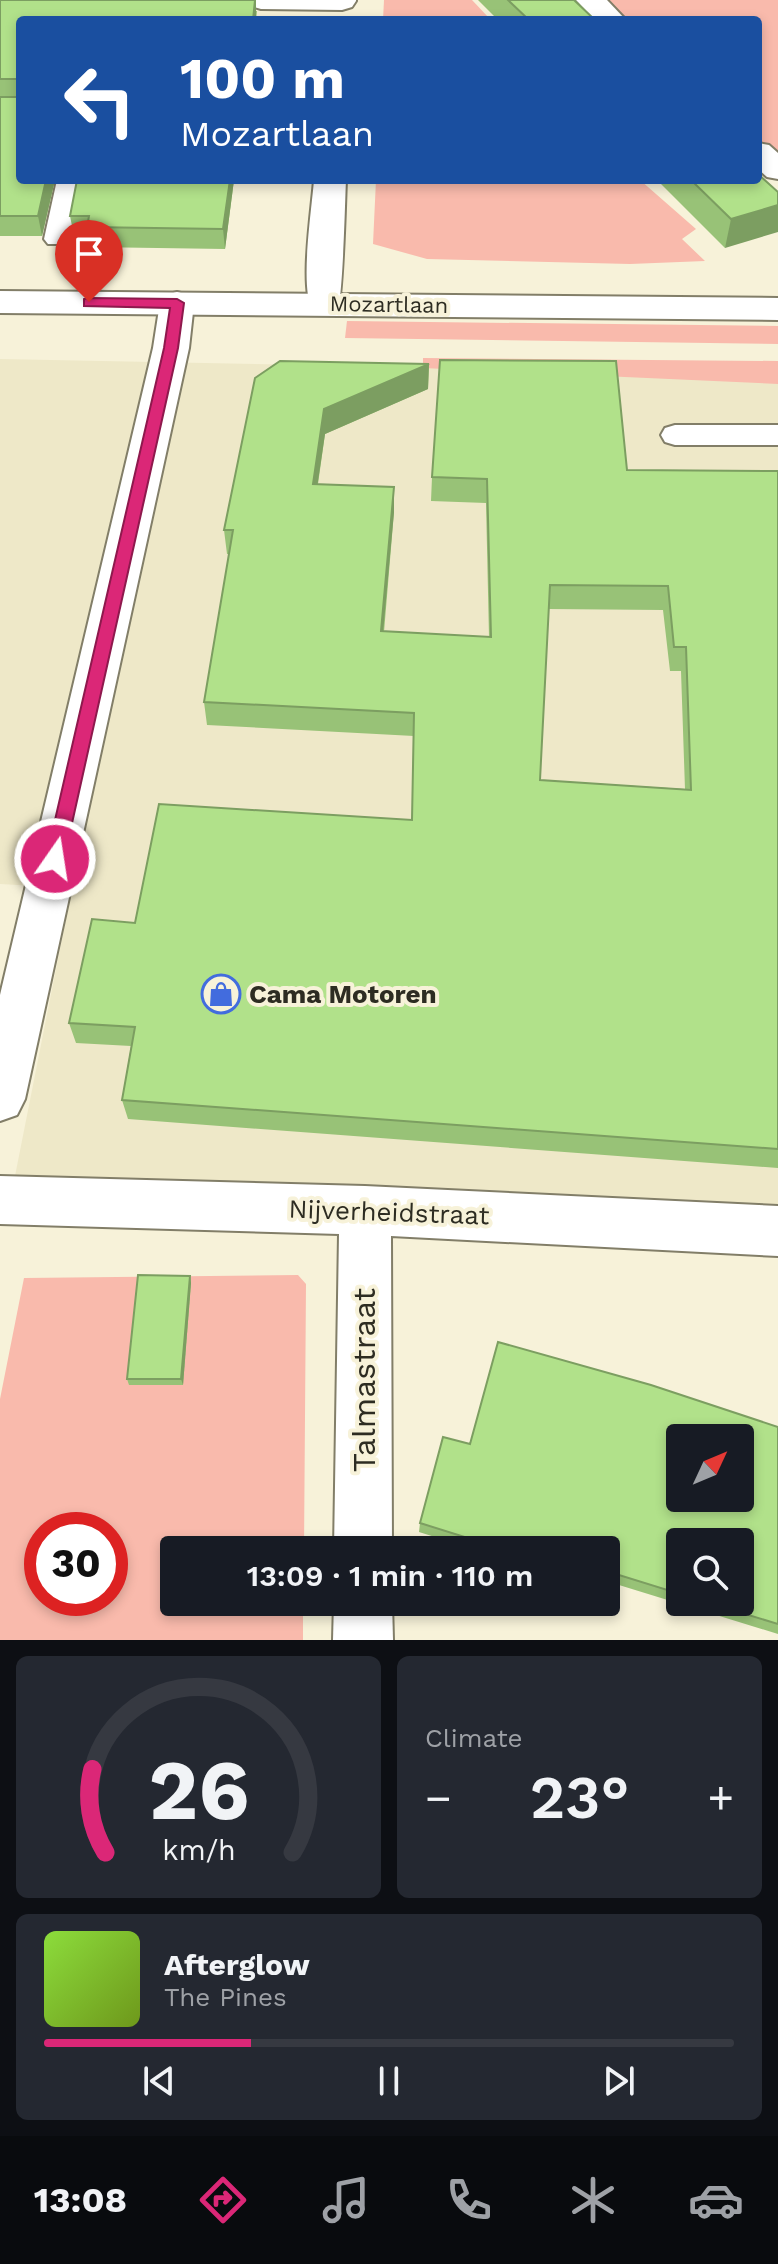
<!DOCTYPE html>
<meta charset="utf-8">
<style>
:root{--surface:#171b24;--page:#242831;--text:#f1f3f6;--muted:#9ea1a6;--line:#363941;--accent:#db2777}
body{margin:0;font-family:"Work Sans",sans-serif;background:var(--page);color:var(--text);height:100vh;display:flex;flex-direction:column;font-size:30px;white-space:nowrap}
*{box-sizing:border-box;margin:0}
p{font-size:26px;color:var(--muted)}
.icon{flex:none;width:44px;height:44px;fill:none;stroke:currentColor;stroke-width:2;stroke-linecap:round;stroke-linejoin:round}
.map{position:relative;height:1640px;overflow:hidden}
.drawer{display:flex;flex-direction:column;gap:16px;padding:16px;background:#0d0f14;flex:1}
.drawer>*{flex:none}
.top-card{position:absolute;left:16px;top:16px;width:746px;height:168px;border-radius:8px;box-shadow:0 4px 12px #0003;background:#1a4fa0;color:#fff;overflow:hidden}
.needle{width:52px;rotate:46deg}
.controls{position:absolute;left:666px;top:1424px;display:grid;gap:16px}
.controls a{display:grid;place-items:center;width:88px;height:88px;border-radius:8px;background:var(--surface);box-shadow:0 4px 12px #0003;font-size:40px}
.speed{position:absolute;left:24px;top:1512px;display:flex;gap:16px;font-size:40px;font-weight:700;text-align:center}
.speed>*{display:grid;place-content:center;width:104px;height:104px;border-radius:50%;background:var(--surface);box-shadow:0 4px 12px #0003;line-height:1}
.speed .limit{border:12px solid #d22;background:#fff;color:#111}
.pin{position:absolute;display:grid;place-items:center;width:68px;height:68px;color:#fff;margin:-82px -34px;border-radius:50% 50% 50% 0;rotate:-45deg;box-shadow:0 0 8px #0007}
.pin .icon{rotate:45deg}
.me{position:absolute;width:88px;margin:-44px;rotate:13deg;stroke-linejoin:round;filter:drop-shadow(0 0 6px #0008)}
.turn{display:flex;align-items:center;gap:28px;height:168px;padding:0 32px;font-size:36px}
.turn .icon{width:104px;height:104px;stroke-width:2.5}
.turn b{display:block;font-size:56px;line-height:68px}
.big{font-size:60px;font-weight:600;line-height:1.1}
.drawer .widget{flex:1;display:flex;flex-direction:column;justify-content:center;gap:12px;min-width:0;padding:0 28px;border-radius:12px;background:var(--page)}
.drawer .dial{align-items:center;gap:0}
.dial svg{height:208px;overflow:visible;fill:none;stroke:var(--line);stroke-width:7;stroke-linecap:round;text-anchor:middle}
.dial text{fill:var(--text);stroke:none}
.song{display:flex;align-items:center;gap:24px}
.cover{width:96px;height:96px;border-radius:12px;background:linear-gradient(135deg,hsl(90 70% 55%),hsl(80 70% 35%))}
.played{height:8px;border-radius:4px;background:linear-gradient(90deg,var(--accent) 30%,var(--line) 30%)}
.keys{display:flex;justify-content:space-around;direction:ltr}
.heat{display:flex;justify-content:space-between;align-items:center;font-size:44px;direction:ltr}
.drawer .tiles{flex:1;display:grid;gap:16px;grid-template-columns:1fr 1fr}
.widget:last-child{grid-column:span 2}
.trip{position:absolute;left:160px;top:1536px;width:460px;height:80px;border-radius:8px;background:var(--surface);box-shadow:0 4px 12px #0003;font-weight:600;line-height:80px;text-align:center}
.tabs{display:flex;height:128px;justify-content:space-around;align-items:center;background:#090b0e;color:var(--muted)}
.tabs .icon{width:56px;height:56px}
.tabs .current{color:var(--accent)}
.tabs b{font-size:36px;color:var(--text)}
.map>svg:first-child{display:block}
.built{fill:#eee8c8}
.green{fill:#f9baac;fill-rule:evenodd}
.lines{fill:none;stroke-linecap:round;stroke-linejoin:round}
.lane-casing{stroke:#827e68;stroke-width:4}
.street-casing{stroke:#827e68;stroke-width:4}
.secondary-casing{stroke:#827e68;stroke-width:4}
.lane{fill:#fff;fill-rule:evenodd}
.street{fill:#fff;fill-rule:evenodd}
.secondary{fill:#fff;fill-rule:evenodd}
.wall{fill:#98c277;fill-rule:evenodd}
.shaded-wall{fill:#7c9e61}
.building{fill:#b1e18a;stroke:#7c9e61;stroke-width:2;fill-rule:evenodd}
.route{fill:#db2777;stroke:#8e194d;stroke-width:2}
.labels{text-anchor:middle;stroke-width:8;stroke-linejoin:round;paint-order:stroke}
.far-street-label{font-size:22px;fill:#2d2c22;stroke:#f7f2d9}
.poi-label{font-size:26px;font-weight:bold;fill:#2d2c22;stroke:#f7f2d9;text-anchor:start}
.street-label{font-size:26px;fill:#2d2c22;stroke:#f7f2d9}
.near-street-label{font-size:32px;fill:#2d2c22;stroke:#f7f2d9}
</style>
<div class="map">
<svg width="778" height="1640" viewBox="0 0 778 1640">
<rect width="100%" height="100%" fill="#f7f2d9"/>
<path class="built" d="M0,359l778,15v874l-763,-72 57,-288 -72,-4z"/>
<g class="green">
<path d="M384,0h88l17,18 -106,2z"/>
<path d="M594,0h184v164l-20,-18v-126h-142z"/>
<path d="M376,180h264l56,49 -14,10 23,22 -75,3 -203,-5 -54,-15z"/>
<path d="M347,321l431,5v18l-433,-6z"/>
<path d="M423,358l355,3v23l-355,-16z"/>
<path d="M298,1275l8,9 -2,266h-130v52h129v38h-303v-241l24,-121zM42,1530h68v68h-68z"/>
</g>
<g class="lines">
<defs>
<g id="lane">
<path d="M57,180h24l-11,59 -4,5h-18l-4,-5z"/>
<path d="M675,425h103v20h-103l-10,-3 -4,-7 4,-7z"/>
</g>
<g id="street">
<path d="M247,0h109v1l-4,6 -10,3 -81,-1 -10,-3z"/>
<path d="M576,0h31l19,20h-31z"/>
<path d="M758,143l11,2 9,8v26l-11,-2 -9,-8z"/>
<path d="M314,180h32c-1,20 -3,121 -9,131l-12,3 -12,-3c-14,-21 -1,-103 1,-131z"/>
<path d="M177,292l12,3 5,8 -5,45 -164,751 -8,16 -17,6v-126l153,-647 7,-45 5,-8z"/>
<path d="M0,1176l365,10 413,20v50l-387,-20 1,314h-58l5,-316 -339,-10z"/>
<path d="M334,1602h58l1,38h-60z"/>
</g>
<path id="secondary" d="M0,291l778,7v22l-778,-7z"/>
</defs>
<use href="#lane" class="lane-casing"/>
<use href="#street" class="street-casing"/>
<use href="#secondary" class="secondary-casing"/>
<use href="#lane" class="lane"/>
<use href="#street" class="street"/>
<use href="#secondary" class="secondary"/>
</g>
<g class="wall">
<path d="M0,0l257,11 -1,9h-236v160h35l-13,56h-42z"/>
<path d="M478,0h96l21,20h-97z"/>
<path d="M234,180l-9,69 -135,-2 -2,-10 -14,-1 -4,-20z"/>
<path d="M657,180h101l-33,68z"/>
<path d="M429,364l-1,25 -103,45 -7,50 76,28 -10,120 105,5 -3,-134 -55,-2 1,-24 195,-7 151,1v697l-650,-49 -6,-19 9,-54 -55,-3 -7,-20 66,-100 277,-103 2,-84 -207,-11 -3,-23 25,-148h-2l-3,-24 31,-152zM549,609l114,1 7,61h11l4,118 -145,-9z"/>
<path d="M190,1276l1,7 -8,102h-54l-2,-6z"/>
<path d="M778,1427v207l-172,-53v-31h-130l-57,-18 1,-9 50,-79zM680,1542l60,60h-60z"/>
</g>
<g class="shaded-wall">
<path d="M255,0h1v20h-3z"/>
<path d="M46,180h9l-13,56 -4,-20z"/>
<path d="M230,180h4l-9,69 -2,-20z"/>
<path d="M778,205v27l-53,16 6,-29z"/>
<path d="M429,364l-1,25 -103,45 -11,74 -1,-24 11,-75z"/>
<path d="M394,487v25l-13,143v-24z"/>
<path d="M190,1276l1,7 -8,102 -2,-6z"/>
</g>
<g class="building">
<path d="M0,0h255l-2,20h-233v160h26l-8,36h-38v-119h18v-18h-18z"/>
<path d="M508,0h66l21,20h-66z"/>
<path d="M758,174l20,18v13l-47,14 -40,-39h67z"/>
<path d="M77,180h153l-7,49 -136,-2 2,-11h-19z"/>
<path d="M440,360l176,1 11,109 151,1v678l-656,-49 13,-73 -66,-4 23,-104 43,4 24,-119 253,16 2,-107 -210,-11 29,-172h-9l31,-152 25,-17 149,3 -105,45 -11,75 81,3 -13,144 110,6 -4,-158 -55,-2zM550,585l118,1 6,61h12l5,143 -151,-10z"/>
<path d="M138,1275l52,1 -9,103h-54z"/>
<path d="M498,1342l153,43 127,42v197l-72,-22h34v-60h-60v52l-74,-23v-21h-100l-86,-27 23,-86 27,7zM680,1438h60v60h-60z"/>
</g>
<path class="route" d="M89,298l88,1 7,4 -6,45 -114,511 -3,5h-13l-2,-5 118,-511 6,-40 -86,-2v-7z"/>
<defs>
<symbol id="shop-ring" viewBox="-11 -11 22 22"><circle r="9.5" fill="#f7f2d9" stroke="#426cde" stroke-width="1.5"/><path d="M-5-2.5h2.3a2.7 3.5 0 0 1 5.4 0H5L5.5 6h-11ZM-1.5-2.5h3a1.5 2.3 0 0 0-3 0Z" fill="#426cde"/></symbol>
</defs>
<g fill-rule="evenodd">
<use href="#shop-ring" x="199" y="972" width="44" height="44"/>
</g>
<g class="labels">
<g class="far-street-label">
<text transform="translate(389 304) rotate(1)" y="8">Mozartlaan</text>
</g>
<g class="poi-label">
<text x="249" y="1003">Cama Motoren</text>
</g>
<g class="street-label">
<text transform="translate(389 1212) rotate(2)" y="9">Nijverheidstraat</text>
</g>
<g class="near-street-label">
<text transform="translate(364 1380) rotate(-90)" y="11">Talmastraat</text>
</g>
</g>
</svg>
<div class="controls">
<a><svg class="needle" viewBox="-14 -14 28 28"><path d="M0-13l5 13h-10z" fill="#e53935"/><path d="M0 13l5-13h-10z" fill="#9ea1a6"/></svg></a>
<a><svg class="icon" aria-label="search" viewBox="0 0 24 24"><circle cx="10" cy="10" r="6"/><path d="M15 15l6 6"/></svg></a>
</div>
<div class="speed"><div class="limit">30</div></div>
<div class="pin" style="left:89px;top:302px;background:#d93025"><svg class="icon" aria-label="arrive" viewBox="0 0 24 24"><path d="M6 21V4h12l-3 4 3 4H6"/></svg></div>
<svg class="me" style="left:55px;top:859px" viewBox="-20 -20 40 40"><circle r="17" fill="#db2777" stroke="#fff" stroke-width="3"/><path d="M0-11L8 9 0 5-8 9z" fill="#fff"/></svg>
<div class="trip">13:09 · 1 min · 110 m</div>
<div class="top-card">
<div class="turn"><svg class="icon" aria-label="left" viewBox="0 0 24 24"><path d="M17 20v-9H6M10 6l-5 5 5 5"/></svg><div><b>100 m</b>Mozartlaan</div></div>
</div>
</div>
<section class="drawer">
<div class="tiles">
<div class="widget dial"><svg viewBox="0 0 100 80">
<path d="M14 69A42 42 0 1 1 86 69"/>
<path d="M14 69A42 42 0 0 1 9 37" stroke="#db2777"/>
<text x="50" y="56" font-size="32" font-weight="700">26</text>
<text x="50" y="72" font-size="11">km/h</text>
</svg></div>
<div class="widget"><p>Climate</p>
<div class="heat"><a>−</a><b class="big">23°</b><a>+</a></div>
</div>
<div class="widget">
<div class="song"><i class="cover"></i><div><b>Afterglow</b><p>The Pines</p></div></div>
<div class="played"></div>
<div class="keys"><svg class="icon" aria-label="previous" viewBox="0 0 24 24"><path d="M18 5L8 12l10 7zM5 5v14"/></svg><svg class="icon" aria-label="pause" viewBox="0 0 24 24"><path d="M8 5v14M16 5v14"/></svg><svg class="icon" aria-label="next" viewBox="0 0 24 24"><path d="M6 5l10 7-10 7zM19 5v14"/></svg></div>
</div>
</div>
</section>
<nav class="tabs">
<b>13:08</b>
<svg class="icon current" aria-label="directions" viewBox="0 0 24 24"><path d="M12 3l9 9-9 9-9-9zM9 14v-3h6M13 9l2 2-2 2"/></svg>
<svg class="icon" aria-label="music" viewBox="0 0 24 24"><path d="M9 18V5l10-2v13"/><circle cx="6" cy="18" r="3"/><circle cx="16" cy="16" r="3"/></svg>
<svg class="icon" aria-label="phone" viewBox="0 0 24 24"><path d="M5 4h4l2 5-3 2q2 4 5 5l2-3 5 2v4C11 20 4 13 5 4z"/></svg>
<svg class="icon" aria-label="climate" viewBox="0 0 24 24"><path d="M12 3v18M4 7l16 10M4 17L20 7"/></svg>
<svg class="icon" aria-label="car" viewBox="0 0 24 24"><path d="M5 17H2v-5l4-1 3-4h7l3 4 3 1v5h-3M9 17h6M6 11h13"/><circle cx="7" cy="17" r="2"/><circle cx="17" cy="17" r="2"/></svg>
</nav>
